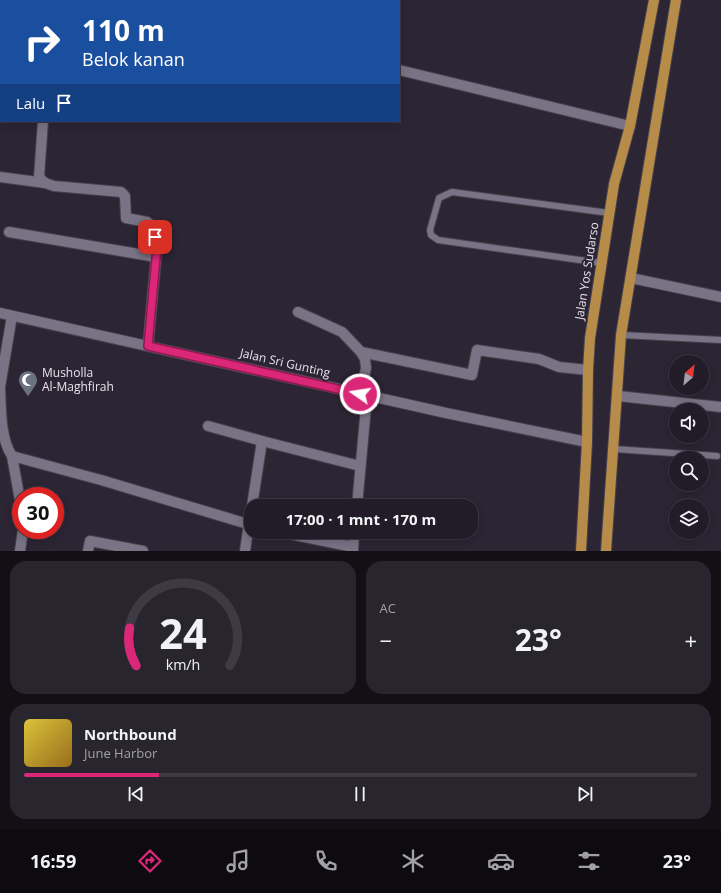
<!DOCTYPE html>
<html lang="id">
<meta charset="utf-8">
<style>
:root{--surface:#211c27;--page:#29252f;--text:#f1f3f6;--muted:#a2a1a7;--line:#3e3a44;--accent:#db2777}
body{margin:0;font-family:"Open Sans",sans-serif;background:var(--page);color:var(--text);height:100vh;display:flex;flex-direction:column;font-size:15px;white-space:nowrap}
*{box-sizing:border-box;margin:0}
p{font-size:13px;color:var(--muted)}
.icon{flex:none;width:22px;height:22px;fill:none;stroke:currentColor;stroke-width:2;stroke-linecap:round;stroke-linejoin:round}
.map{position:relative;height:551px;overflow:hidden}
.drawer{display:flex;flex-direction:column;gap:10px;padding:10px;background:#120f15;flex:1}
.drawer>*{flex:none}
.banner{position:absolute;left:0px;top:0px;width:400px;height:122px;box-shadow:0 2px 10px #0003,0 0 0 1px var(--line);background:#1a4fa0;color:#fff;overflow:hidden}
.needle{width:26px;rotate:28deg}
.buttons{position:absolute;left:669px;top:355px;display:grid;gap:8px}
.buttons a{display:grid;place-items:center;width:40px;height:40px;border-radius:50%;background:var(--surface);box-shadow:0 2px 10px #0003,0 0 0 1px var(--line);font-size:20px}
.speed{position:absolute;left:12px;top:487px;display:flex;gap:8px;font-size:20px;font-weight:700;text-align:center}
.speed>*{display:grid;place-content:center;width:52px;height:52px;border-radius:50%;background:var(--surface);box-shadow:0 2px 10px #0003,0 0 0 1px var(--line);line-height:1}
.speed .limit{border:6px solid #d22;background:#fff;color:#111}
.pin{position:absolute;display:grid;place-items:center;width:34px;height:34px;color:#fff;margin:-17px;border-radius:8px;box-shadow:0 2px 6px #0006}
.me{position:absolute;width:44px;margin:-22px;rotate:283deg;stroke-linejoin:round;filter:drop-shadow(0 0 3px #0008)}
.turn{display:flex;align-items:center;gap:14px;height:84px;padding:0 16px;font-size:18px}
.turn .icon{width:52px;height:52px;stroke-width:2.5}
.turn b{display:block;font-size:28px;line-height:34px}
.then{display:flex;align-items:center;height:38px;padding:0 16px;background:#0003;gap:8px;font-size:15px}
.big{font-size:30px;font-weight:700;line-height:1.1}
.drawer .tile{flex:1;display:flex;flex-direction:column;justify-content:center;gap:6px;min-width:0;padding:0 14px;border-radius:16px;background:var(--page)}
.drawer .dial{align-items:center;gap:0}
.dial svg{height:104px;overflow:visible;fill:none;stroke:var(--line);stroke-width:7;stroke-linecap:round;text-anchor:middle}
.dial text{fill:var(--text);stroke:none}
.song{display:flex;align-items:center;gap:12px}
.cover{width:48px;height:48px;border-radius:6px;background:linear-gradient(135deg,hsl(50 70% 55%),hsl(40 70% 35%))}
.played{height:4px;border-radius:2px;background:linear-gradient(90deg,var(--accent) 20%,var(--line) 20%)}
.keys{display:flex;justify-content:space-around;direction:ltr}
.heat{display:flex;justify-content:space-between;align-items:center;font-size:22px;direction:ltr}
.drawer .tiles{flex:1;display:grid;gap:10px;grid-template-columns:1fr 1fr}
.tile:last-child{grid-column:span 2}
.trip{position:absolute;left:244px;top:499px;width:234px;height:40px;border-radius:16px;background:var(--surface);box-shadow:0 2px 10px #0003,0 0 0 1px var(--line);font-weight:700;line-height:40px;text-align:center}
.tab-bar{display:flex;height:64px;justify-content:space-around;align-items:center;background:#0d0b10;color:var(--muted)}
.tab-bar .icon{width:28px;height:28px}
.tab-bar .active{color:var(--accent)}
.tab-bar b{font-size:18px;color:var(--text)}
.map>svg:first-child{display:block}
.lines{fill:none;stroke-linecap:round;stroke-linejoin:round}
.lane-casing{stroke:#47414e;stroke-width:8}
.street-casing{stroke:#47414e;stroke-width:12}
.primary-casing{stroke:#47414e;stroke-width:12}
.lane{stroke:#7a7385;stroke-width:6}
.street{stroke:#7a7385;stroke-width:10}
.primary{stroke:#b78c49;stroke-width:10}
.route-casing{stroke:#8e194d;stroke-width:10}
.route{stroke:#db2777;stroke-width:7}
.labels{text-anchor:middle;stroke-width:4;stroke-linejoin:round;paint-order:stroke}
.street-label{font-size:12px;fill:#e7e3ed;stroke:#2c2534}
.poi-label{font-size:12px;fill:#e7e3ed;stroke:#2c2534;text-anchor:start}
</style>
<div class="map">
<svg width="721" height="551" viewBox="0 0 721 551">
<rect width="100%" height="100%" fill="#2c2534"/>
<g class="lines">
<defs>
<g id="lane">
<path d="M601,263l-163,-23 -7,-5 -1,-5 9,-32 13,-6 157,21"/>
<path d="M621,335l100,5"/>
<path d="M614,449l103,7"/>
</g>
<g id="street">
<path d="M192,1l1,-1"/>
<path d="M0,25l1,2"/>
<path d="M399,70l231,56"/>
<path d="M43,121l-4,56 6,6 9,3 67,6 4,4 1,22 21,4 7,5 3,20 -9,99"/>
<path d="M0,177l45,6"/>
<path d="M9,232l147,25"/>
<path d="M631,278l90,19"/>
<path d="M298,312l44,20 19,20 4,7 1,9 -5,26"/>
<path d="M0,313l446,100 141,29"/>
<path d="M361,352l111,23 5,-25 62,9 20,8 29,3"/>
<path d="M0,387c1,21 0,51 12,69l9,50"/>
<path d="M0,387l12,-71"/>
<path d="M618,396l103,11"/>
<path d="M208,426l54,15"/>
<path d="M12,456l89,24 150,45"/>
<path d="M252,506l10,-65 98,25"/>
<path d="M357,506l10,-110"/>
<path d="M280,532l73,15"/>
<path d="M20,551l3,-21"/>
<path d="M88,551l2,-10 53,10"/>
<path d="M245,551l6,-42"/>
<path d="M353,551l1,-19"/>
</g>
<g id="primary">
<path d="M581,551l6,-109 1,-72 2,-32 24,-154 16,-58 24,-126"/>
<path d="M606,551l15,-216 55,-335"/>
</g>
</defs>
<use href="#lane" class="lane-casing"/>
<use href="#street" class="street-casing"/>
<use href="#primary" class="primary-casing"/>
<use href="#lane" class="lane"/>
<use href="#street" class="street"/>
<use href="#primary" class="primary"/>
</g>
<g class="lines">
<defs>
<path id="route" d="M155,237l2,10 -9,99 212,48"/>
</defs>
<use href="#route" class="route-casing"/>
<use href="#route" class="route"/>
</g>
<defs>
<symbol id="mosque-pin" viewBox="-11 -11 22 30"><path d="M0 17L-7.5 6A9.5 9.5 0 1 1 7.5 6Z" fill="#6b7280" stroke="#2c2534"/><path d="M3.5-4.9A6 6 0 1 0 3.5 4.9A5 5 0 1 1 3.5-4.9Z" fill="#fff"/></symbol>
</defs>
<g fill-rule="evenodd">
<use href="#mosque-pin" x="17" y="369" width="22" height="30"/>
</g>
<g class="labels">
<g class="street-label">
<text transform="translate(587 271) rotate(-81)" y="4">Jalan Yos Sudarso</text>
<text transform="translate(285 363) rotate(13)" y="4">Jalan Sri Gunting</text>
</g>
<g class="poi-label">
<text x="42" y="377">Musholla<tspan x="42" dy="14">Al-Maghfirah</tspan></text>
</g>
</g>
</svg>
<div class="buttons">
<a><svg class="needle" viewBox="-14 -14 28 28"><path d="M0-13l5 13h-10z" fill="#e53935"/><path d="M0 13l5-13h-10z" fill="#a2a1a7"/></svg></a>
<a><svg class="icon" aria-label="sound" viewBox="0 0 24 24"><path d="M4 9h4l5-4v14l-5-4H4zM17 9q2 3 0 6"/></svg></a>
<a><svg class="icon" aria-label="search" viewBox="0 0 24 24"><circle cx="10" cy="10" r="6"/><path d="M15 15l6 6"/></svg></a>
<a><svg class="icon" aria-label="layers" viewBox="0 0 24 24"><path d="M12 4l9 5-9 5-9-5zM3 14l9 5 9-5"/></svg></a>
</div>
<div class="speed"><div class="limit">30</div></div>
<div class="pin" style="left:155px;top:237px;background:#d93025"><svg class="icon" aria-label="arrive" viewBox="0 0 24 24"><path d="M6 21V4h12l-3 4 3 4H6"/></svg></div>
<svg class="me" style="left:360px;top:394px" viewBox="-20 -20 40 40"><circle r="17" fill="#db2777" stroke="#fff" stroke-width="3"/><path d="M0-11L8 9 0 5-8 9z" fill="#fff"/></svg>
<div class="trip">17:00 · 1 mnt · 170 m</div>
<div class="banner">
<div class="turn"><svg class="icon" aria-label="right" viewBox="0 0 24 24"><path d="M7 20v-9h11M14 6l5 5-5 5"/></svg><div><b>110 m</b>Belok kanan</div></div>
<div class="then">Lalu<svg class="icon" aria-label="arrive" viewBox="0 0 24 24"><path d="M6 21V4h12l-3 4 3 4H6"/></svg></div>
</div>
</div>
<section class="drawer">
<div class="tiles">
<div class="tile dial"><svg viewBox="0 0 100 80">
<path d="M14 69A42 42 0 1 1 86 69"/>
<path d="M14 69A42 42 0 0 1 9 40" stroke="#db2777"/>
<text x="50" y="56" font-size="32" font-weight="700">24</text>
<text x="50" y="72" font-size="11">km/h</text>
</svg></div>
<div class="tile"><p>AC</p>
<div class="heat"><a>−</a><b class="big">23°</b><a>+</a></div>
</div>
<div class="tile">
<div class="song"><i class="cover"></i><div><b>Northbound</b><p>June Harbor</p></div></div>
<div class="played"></div>
<div class="keys"><svg class="icon" aria-label="previous" viewBox="0 0 24 24"><path d="M18 5L8 12l10 7zM5 5v14"/></svg><svg class="icon" aria-label="pause" viewBox="0 0 24 24"><path d="M8 5v14M16 5v14"/></svg><svg class="icon" aria-label="next" viewBox="0 0 24 24"><path d="M6 5l10 7-10 7zM19 5v14"/></svg></div>
</div>
</div>
</section>
<nav class="tab-bar">
<b>16:59</b>
<svg class="icon active" aria-label="directions" viewBox="0 0 24 24"><path d="M12 3l9 9-9 9-9-9zM9 14v-3h6M13 9l2 2-2 2"/></svg>
<svg class="icon" aria-label="music" viewBox="0 0 24 24"><path d="M9 18V5l10-2v13"/><circle cx="6" cy="18" r="3"/><circle cx="16" cy="16" r="3"/></svg>
<svg class="icon" aria-label="phone" viewBox="0 0 24 24"><path d="M5 4h4l2 5-3 2q2 4 5 5l2-3 5 2v4C11 20 4 13 5 4z"/></svg>
<svg class="icon" aria-label="climate" viewBox="0 0 24 24"><path d="M12 3v18M4 7l16 10M4 17L20 7"/></svg>
<svg class="icon" aria-label="car" viewBox="0 0 24 24"><path d="M5 17H2v-5l4-1 3-4h7l3 4 3 1v5h-3M9 17h6M6 11h13"/><circle cx="7" cy="17" r="2"/><circle cx="17" cy="17" r="2"/></svg>
<svg class="icon" aria-label="filters" viewBox="0 0 24 24"><path d="M4 7h16M4 17h16"/><circle cx="9" cy="7" r="2"/><circle cx="15" cy="17" r="2"/></svg>
<b>23°</b>
</nav>
